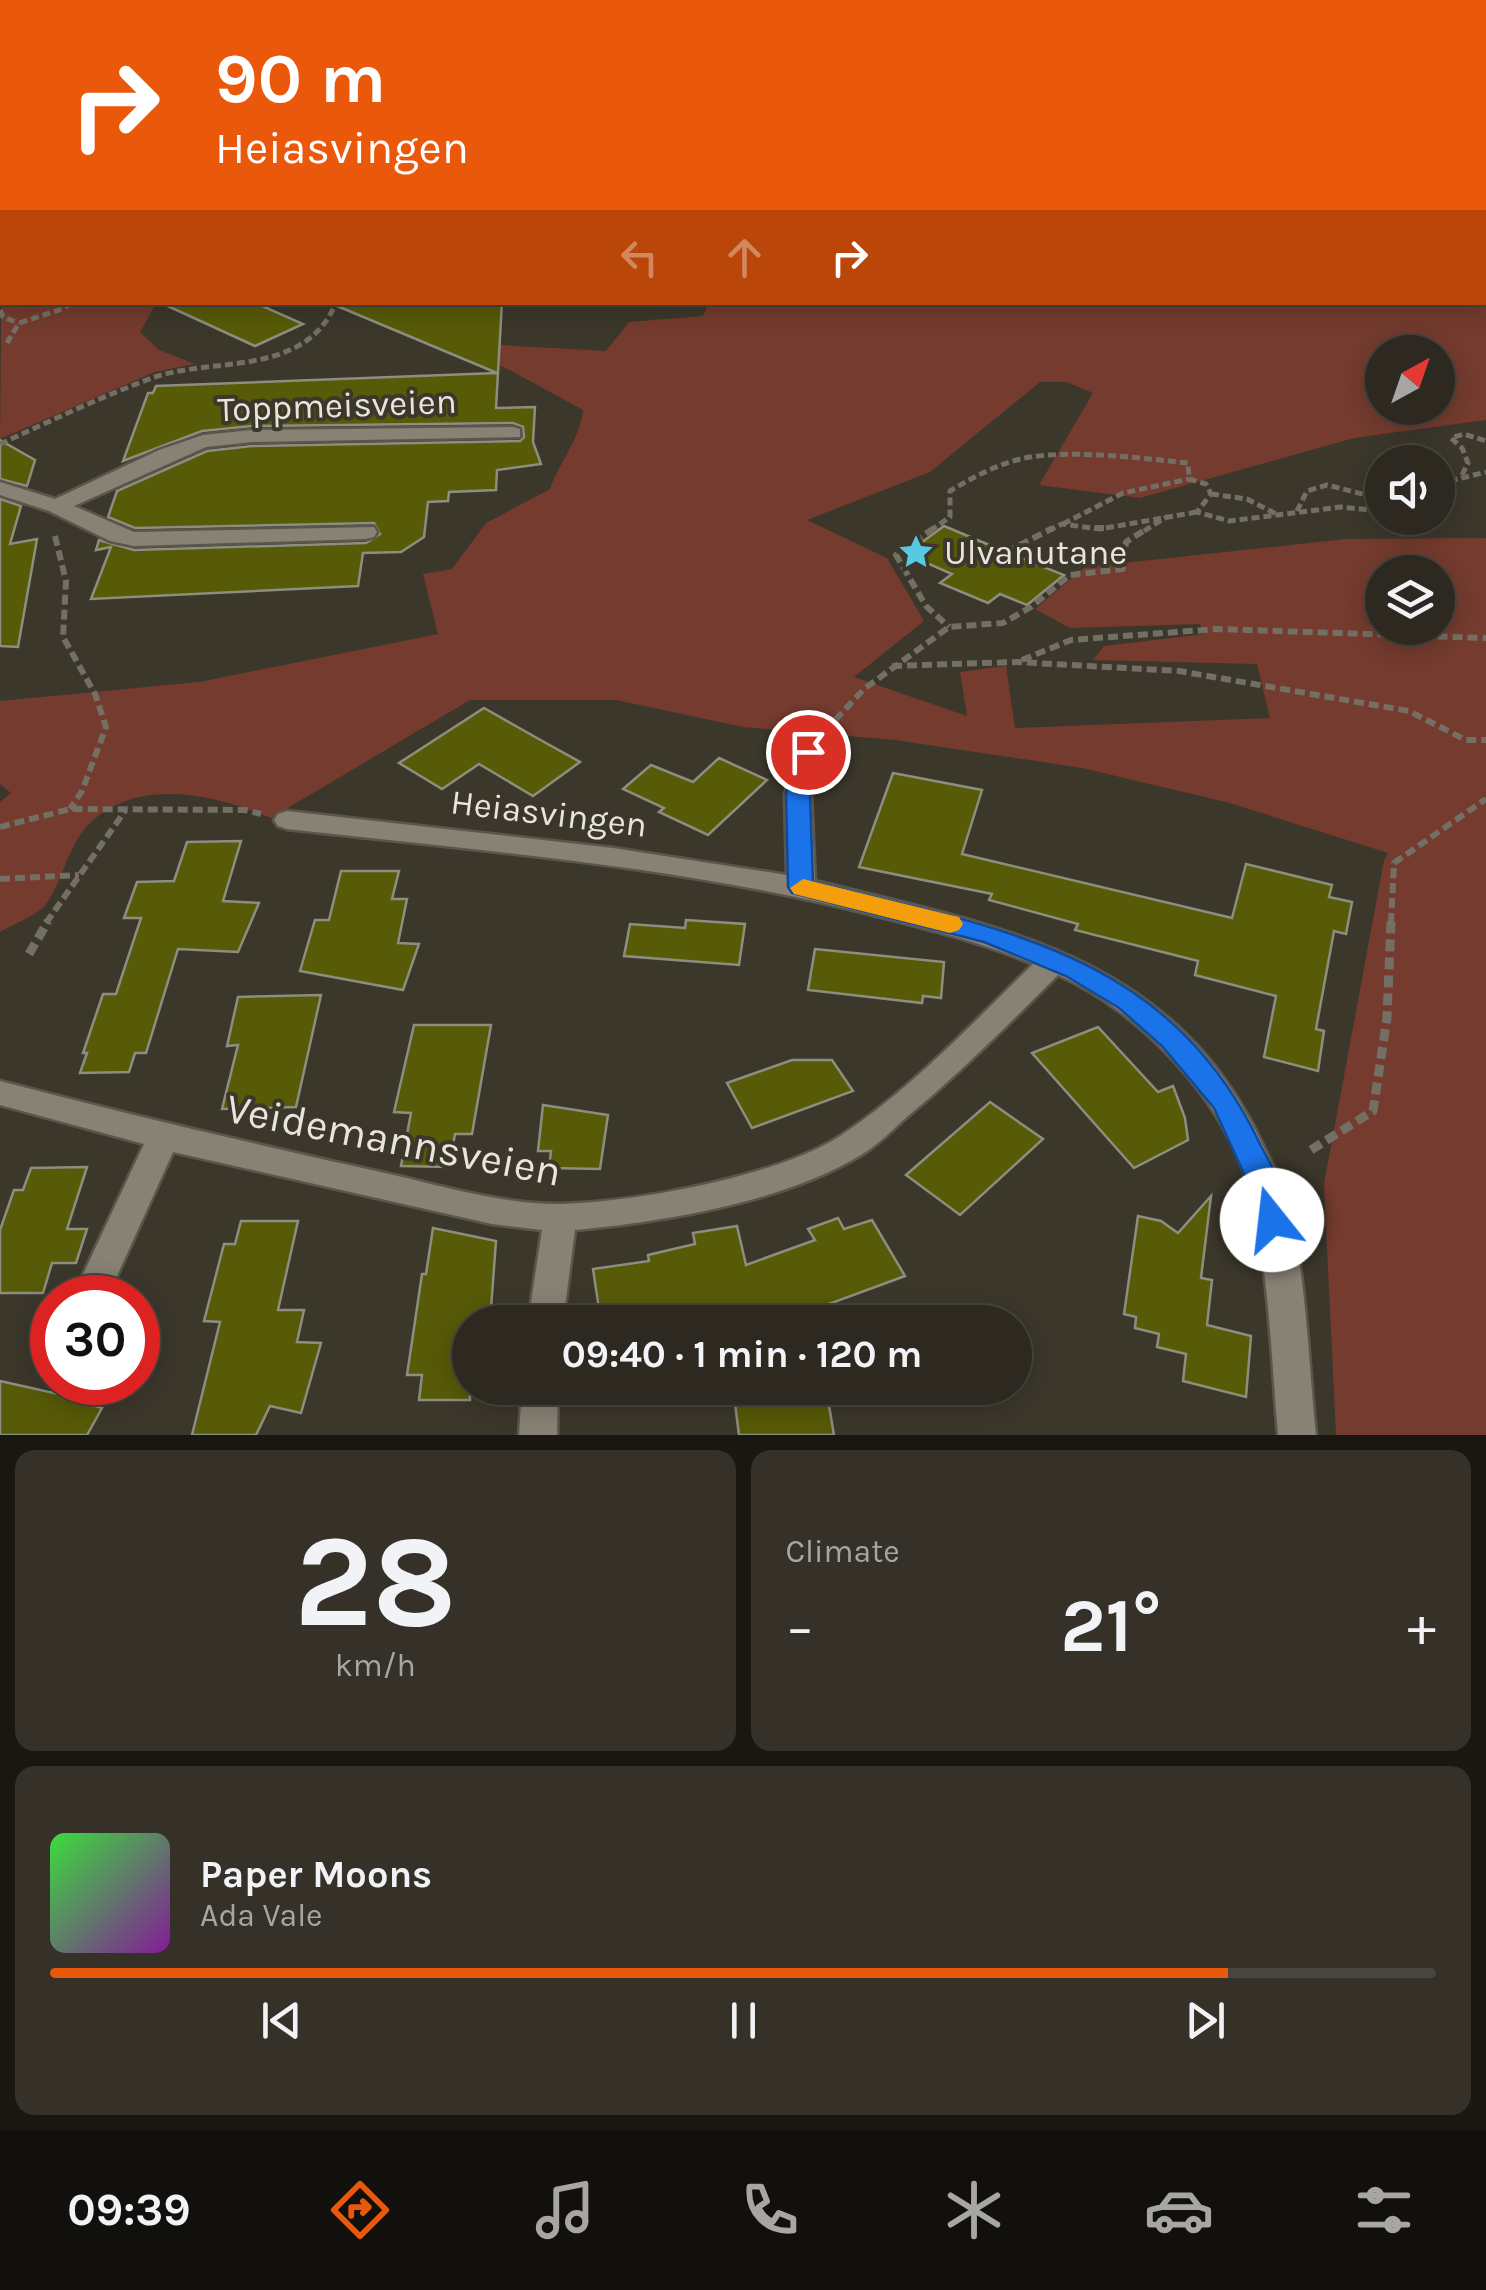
<!DOCTYPE html>
<meta charset="utf-8">
<style>
:root{--surface:#2d2920;--page:#353129;--text:#f1f3f6;--muted:#a7a6a5;--line:#48453e;--accent:#ea580c}
body{margin:0;font-family:Karla,sans-serif;background:var(--page);color:var(--text);height:100vh;display:flex;flex-direction:column;font-size:38px;white-space:nowrap}
*{box-sizing:border-box;margin:0}
p{font-size:32px;color:var(--muted)}
.icon{flex:none;width:55px;height:55px;fill:none;stroke:currentColor;stroke-width:2;stroke-linecap:round;stroke-linejoin:round}
.map{position:relative;height:1435px;overflow:hidden}
.panel{display:flex;flex-direction:column;gap:15px;padding:15px;background:#191712;flex:1}
.panel>*{flex:none}
.hud{position:absolute;left:0px;top:0px;width:1488px;height:305px;box-shadow:0 5px 25px #0003,0 0 0 2px var(--line);background:#ea580c;color:#fff;overflow:hidden}
.needle{width:65px;rotate:40deg}
.controls{position:absolute;left:1365px;top:335px;display:grid;gap:20px}
.controls a{display:grid;place-items:center;width:90px;height:90px;border-radius:50%;background:var(--surface);box-shadow:0 5px 25px #0003,0 0 0 2px var(--line);font-size:50px}
.speed{position:absolute;left:30px;top:1275px;display:flex;gap:20px;font-size:50px;font-weight:700;text-align:center}
.speed>*{display:grid;place-content:center;width:130px;height:130px;border-radius:50%;background:var(--surface);box-shadow:0 5px 25px #0003,0 0 0 2px var(--line);line-height:1}
.speed .limit{border:15px solid #d22;background:#fff;color:#111}
.pin{position:absolute;display:grid;place-items:center;width:85px;height:85px;color:#fff;margin:-42px;border:5px solid #fff;border-radius:50%;box-shadow:0 2px 10px #0007}
.me{position:absolute;width:110px;margin:-55px;rotate:344deg;stroke-linejoin:round;filter:drop-shadow(0 0 8px #0008)}
.turn{display:flex;align-items:center;gap:35px;height:210px;padding:0 50px;font-size:45px}
.turn .icon{width:130px;height:130px;stroke-width:2.5}
.turn b{display:block;font-size:70px;line-height:85px}
.lanes{display:flex;align-items:center;height:95px;padding:0 50px;background:#0003;justify-content:center;gap:50px;direction:ltr}
.lanes .off{opacity:.35}
.big{font-size:75px;font-weight:700;line-height:1.1}
.panel .widget{flex:1;display:flex;flex-direction:column;justify-content:center;gap:15px;min-width:0;padding:0 35px;border-radius:20px;background:var(--page)}
.panel .dial{align-items:center;gap:0}
.dial b{font-size:130px;line-height:1}
.song{display:flex;align-items:center;gap:30px}
.cover{width:120px;height:120px;border-radius:15px;background:linear-gradient(135deg,hsl(120 70% 55%),hsl(290 70% 35%))}
.played{height:10px;border-radius:5px;background:linear-gradient(90deg,var(--accent) 85%,var(--line) 85%)}
.keys{display:flex;justify-content:space-around;direction:ltr}
.heat{display:flex;justify-content:space-between;align-items:center;font-size:55px;direction:ltr}
.panel .tiles{flex:1;display:grid;gap:15px;grid-template-columns:1fr 1fr}
.widget:last-child{grid-column:span 2}
.trip{position:absolute;left:452px;top:1305px;width:580px;height:100px;border-radius:50px;background:var(--surface);box-shadow:0 5px 25px #0003,0 0 0 2px var(--line);font-weight:700;line-height:100px;text-align:center}
.tabs{display:flex;height:160px;justify-content:space-around;align-items:center;background:#12100d;color:var(--muted)}
.tabs .icon{width:70px;height:70px}
.tabs .selected{color:var(--accent)}
.tabs b{font-size:45px;color:var(--text)}
.map>svg:first-child{display:block}
.green{fill:#743b2e;fill-rule:evenodd}
.lines{fill:none;stroke-linecap:round;stroke-linejoin:round}
.stream{stroke:#0f2d03;stroke-width:12}
.building{fill:#575a07;stroke:#8c8e7f;stroke-width:2.5}
.minor-casing{stroke:#5a564c;stroke-width:5}
.path-far3{stroke:#736f64;stroke-width:4;stroke-dasharray:6 2.5;stroke-linecap:butt}
.path-far2{stroke:#736f64;stroke-width:5;stroke-dasharray:8 4;stroke-linecap:butt}
.path-far1{stroke:#736f64;stroke-width:6;stroke-dasharray:10 5;stroke-linecap:butt}
.path{stroke:#736f64;stroke-width:9;stroke-dasharray:12 6;stroke-linecap:butt}
.minor{fill:#888275;fill-rule:evenodd}
.route{fill:#1a73e8;stroke:#114b97;stroke-width:2.5}
.slow{fill:#f59e0b}
.labels{text-anchor:middle;stroke-width:8;stroke-linejoin:round;paint-order:stroke}
.street-label{font-size:35px;fill:#e9e5de;stroke:#3c372b}
.poi-label{font-size:35px;fill:#e9e5de;stroke:#3c372b;text-anchor:start}
.near-street-label{font-size:42px;fill:#e9e5de;stroke:#3c372b}
</style>
<div class="map">
<svg width="1486" height="1435" viewBox="0 0 1486 1435">
<rect width="100%" height="100%" fill="#3c372b"/>
<g class="green">
<path d="M281,0h642l-637,2z"/>
<path d="M1486,79v341l-132,18 -214,60 -101,-13 54,-92 -26,-11h-27l-110,90 -123,48 80,38 37,63 -70,56 113,39 -7,-44 46,-6 9,62 255,-10 -13,-54 -164,-4 11,-14 100,-12 -4,-10 -130,4 -35,-19 50,-42 261,-28 140,-1v897h-150l-12,-251 60,-324 4,-7 -158,-50 -148,-35 -187,-28 -152,-13 -127,-27h-146l-199,118c-55,-23 -132,-42 -181,5 -22,21 -26,56 -44,81 -9,12 -33,20 -46,28v-130l11,-9 -11,-9v-83l199,-19 239,-48 -15,-60 29,-5 34,-46 64,-34c9,-26 31,-52 33,-79l-83,-45 -1,-20 107,6 23,-29 74,-6 6,-14h776zM1382,352h56v56h-56zM1382,572h56v56h-56z"/>
<path d="M2,236v66l154,1 -16,29 19,18 36,14 -40,8 -155,67z"/>
</g>
<g class="lines">
<path class="stream" d="M904,2l5,-2"/>
</g>
<g class="building">
<path d="M159,302h94l50,22 -48,22z"/>
<path d="M502,302l-6,106 39,-1 -2,35 8,22 -44,6 -1,20 -47,2 -1,9 -20,1 -4,35 -23,15 -38,1 -5,33 -267,13 20,-52 -15,3 3,-10 35,10 232,-7 14,-9 -6,-11 -239,5 -27,-11 9,-26 90,-40 45,-5 268,-5 4,-4 -1,-10 -10,-4 -261,3 -50,5 -79,30 25,-68h5l3,-7 341,-13 -167,-70z"/>
<path d="M0,440l35,20 -8,26 -27,-7z"/>
<path d="M0,499l21,7 -11,38 27,-5 -19,108 -18,-1z"/>
<path d="M944,526l62,26 58,23 -37,30 -27,-11 -12,9 -48,-20 12,-9 -46,-20z"/>
<path d="M484,708l53,30 43,24 -47,34 -54,-32 -37,25 -43,-26z"/>
<path d="M719,758l48,22 -59,55 -49,-23 5,-4 -41,-19 28,-24 42,17z"/>
<path d="M893,773l89,17 -20,64 270,64 14,-54 86,21 -3,12 23,5 -6,32 -12,-3 -18,98 8,2 -6,40 -54,-14 12,-61 -81,-21 3,-14 -123,-31 3,-6 -89,-24 3,-6 -133,-27z"/>
<path d="M241,841l-18,60 36,2 -21,49 -60,-3 -32,104h-11l-6,19 -49,1 7,-20h-4l20,-59h13l25,-76h-17l13,-36 37,-1 13,-39z"/>
<path d="M341,871h58l-7,28h15l-9,44 21,1 -16,46 -103,-19 15,-51h14z"/>
<path d="M686,920l59,4 -6,41 -115,-9 6,-32 55,4z"/>
<path d="M815,949l129,13 -3,36 -18,-2 -1,7 -114,-13z"/>
<path d="M321,995l-25,112 -74,2 16,-64 -11,1 11,-49z"/>
<path d="M414,1025h77l-19,109h-17l-6,33 -48,-1 10,-53 -17,-1z"/>
<path d="M1098,1027l60,65 15,-6 12,32 3,22 -54,28 -102,-115z"/>
<path d="M792,1060h40l21,31 -101,37 -25,-45z"/>
<path d="M990,1102l53,37 -83,76 -54,-40z"/>
<path d="M543,1105l65,10 -8,54 -51,-1 2,-17h-13z"/>
<path d="M87,1167l-20,62h20l-11,34h-24l-9,30h-43v-63l14,-40h9l8,-22z"/>
<path d="M1211,1196l-10,82 11,2 -5,45 44,11 -5,61 -63,-16 3,-27 -29,-7 2,-13 -24,-6 1,-11 -12,-3 14,-98 23,5 17,12z"/>
<path d="M838,1218l6,11 28,-9 33,56 -125,46h-179l-8,-53 56,-8 -1,-6 47,-11 -2,-11 44,-7 9,39 69,-25 -7,-11z"/>
<path d="M241,1221h57l-20,89h26l-7,32 24,1 -20,70 -31,-7 -14,29h-64l28,-113 -16,-1 20,-77h11z"/>
<path d="M433,1228l63,13 -6,81h-20v78h-51l3,-25h-15l15,-101h4z"/>
<path d="M0,1381l94,21 -2,3 10,3 -15,27h-87z"/>
<path d="M733,1388h93l8,47h-95z"/>
</g>
<g class="lines">
<defs>
<g id="minor">
<path d="M0,0h52l1,2 -53,3z"/>
<rect x="0" y="82" width="2" height="8"/>
<rect x="0" y="187" width="2" height="10"/>
<path d="M513,427l7,2v8l-268,5 -46,5 -132,59 60,26 240,-5 3,5 -3,5 -8,2 -232,7 -24,-5 -61,-30 -49,-16v-13l55,17 104,-49 44,-15 49,-5z"/>
<path d="M808,743l13,8 -10,43 4,87c181,45 355,72 445,258 7,16 17,32 23,48 23,72 25,172 33,248h-38c-7,-81 -9,-164 -28,-243 -21,-88 -111,-182 -192,-217 -49,49 -97,97 -150,141 -15,13 -30,29 -47,39 -77,47 -198,67 -286,75l-12,92h-35l14,-92 -50,-6 -319,-72 -66,146h-35l72,-154 -144,-39v-24c125,33 250,62 376,90 60,13 125,34 186,33 75,-2 216,-28 278,-68 71,-47 132,-112 193,-172 -52,-22 -105,-35 -160,-49 -191,-49 -390,-64 -586,-86l-9,-3 -4,-6 4,-6 9,-3 326,37 174,27 -2,-81 10,-43z"/>
<path d="M522,1388h36l-1,47h-38z"/>
</g>
</defs>
<use href="#minor" class="minor-casing"/>
<g class="path-far3">
<path d="M738,0h26"/>
<path d="M514,2l11,-2"/>
<path d="M983,2l14,-2"/>
</g>
<g class="path-far2">
<path d="M0,310l3,7 16,6"/>
<path d="M7,343l12,-20 46,-15 6,-6"/>
<path d="M0,444c51,-23 102,-48 155,-67 59,-20 152,0 181,-75"/>
<path d="M1462,475l6,-12 -6,-15 -11,-10 13,-4 22,7"/>
<path d="M1438,484l48,-12"/>
<path d="M1211,494l36,5 29,15"/>
<path d="M1297,511l10,-20 20,-6 55,14"/>
<path d="M1063,524l60,-31 66,-14"/>
<path d="M930,531l20,-14v-26c25,-15 51,-29 80,-34 48,-7 110,1 158,6l1,16 17,5 5,10 -14,18 32,9 111,-14 41,4 1,-4"/>
<path d="M1048,531l14,-7 38,5 97,-17"/>
<path d="M1144,531l24,-15"/>
</g>
<g class="path-far1">
<path d="M934,528l-38,27 30,51 23,21"/>
<path d="M1095,528h9"/>
<path d="M55,536l11,45 -3,56 32,57 11,33 -24,64 -12,18"/>
<path d="M1006,552l47,-24"/>
<path d="M1022,660l49,-20 146,-11 269,9"/>
<path d="M892,666l125,-4 162,9 230,40 57,29h20"/>
<path d="M825,731l39,-42 85,-62 54,-4 28,-16 39,-32 53,-6 3,-27 22,-14"/>
<path d="M0,827l70,-18 175,1 16,4"/>
<path d="M0,879l79,-4"/>
<path d="M46,923l79,-112"/>
<path d="M1391,923l3,-60 92,-64"/>
</g>
<g class="path">
<path d="M29,954l19,-33"/>
<path d="M1311,1150l62,-39 14,-93 4,-97"/>
</g>
<use href="#minor" class="minor"/>
</g>
<path class="route" d="M808,744l11,8 -9,42 3,88c186,46 356,70 447,262 11,22 36,60 23,85l-11,3 -11,-3 -11,-42 -36,-79 -52,-62 -43,-38 -53,-32 -82,-34 -192,-49 -4,-6 -2,-93 10,-42z"/>
<path class="slow" d="M803,879l147,36 9,2 4,7 -4,6 -9,3 -156,-39 -4,-6z"/>
<defs>
<symbol id="sight-bare" viewBox="-9 -9 18 18"><path d="M0-6L1.8-2.2L6-1.7L2.9 1.2L3.7 5.4L0 3.3L-3.7 5.4L-2.9 1.2L-6-1.7L-1.8-2.2Z" fill="#58c9e3" stroke="#3c372b" stroke-width="2.5" paint-order="stroke"/></symbol>
</defs>
<g fill-rule="evenodd">
<use href="#sight-bare" x="891" y="527" width="50" height="50"/>
</g>
<g class="labels">
<g class="street-label">
<text transform="translate(337 405) rotate(-2)" y="12">Toppmeisveien</text>
<text transform="translate(549 813) rotate(7)" y="12">Heiasvingen</text>
</g>
<g class="poi-label">
<text x="944" y="564">Ulvanutane</text>
</g>
<g class="near-street-label">
<text transform="translate(394 1139) rotate(11)" y="15">Veidemannsveien</text>
</g>
</g>
</svg>
<div class="controls">
<a><svg class="needle" viewBox="-14 -14 28 28"><path d="M0-13l5 13h-10z" fill="#e53935"/><path d="M0 13l5-13h-10z" fill="#a7a6a5"/></svg></a>
<a><svg class="icon" aria-label="sound" viewBox="0 0 24 24"><path d="M4 9h4l5-4v14l-5-4H4zM17 9q2 3 0 6"/></svg></a>
<a><svg class="icon" aria-label="layers" viewBox="0 0 24 24"><path d="M12 4l9 5-9 5-9-5zM3 14l9 5 9-5"/></svg></a>
</div>
<div class="speed"><div class="limit">30</div></div>
<div class="pin" style="left:808px;top:752px;background:#d93025"><svg class="icon" aria-label="arrive" viewBox="0 0 24 24"><path d="M6 21V4h12l-3 4 3 4H6"/></svg></div>
<svg class="me" style="left:1272px;top:1220px" viewBox="-20 -20 40 40"><circle r="19" fill="#fff"/><path d="M0-13L10 11 0 6-10 11z" fill="#1a73e8"/></svg>
<div class="trip">09:40 · 1 min · 120 m</div>
<div class="hud">
<div class="turn"><svg class="icon" aria-label="right" viewBox="0 0 24 24"><path d="M7 20v-9h11M14 6l5 5-5 5"/></svg><div><b>90 m</b>Heiasvingen</div></div>
<div class="lanes"><svg class="icon off" aria-label="left" viewBox="0 0 24 24"><path d="M17 20v-9H6M10 6l-5 5 5 5"/></svg><svg class="icon off" aria-label="ahead" viewBox="0 0 24 24"><path d="M12 20V5M6 11l6-6 6 6"/></svg><svg class="icon" aria-label="right" viewBox="0 0 24 24"><path d="M7 20v-9h11M14 6l5 5-5 5"/></svg></div>
</div>
</div>
<section class="panel">
<div class="tiles">
<div class="widget dial"><b>28</b><p>km/h</p></div>
<div class="widget"><p>Climate</p>
<div class="heat"><a>−</a><b class="big">21°</b><a>+</a></div>
</div>
<div class="widget">
<div class="song"><i class="cover"></i><div><b>Paper Moons</b><p>Ada Vale</p></div></div>
<div class="played"></div>
<div class="keys"><svg class="icon" aria-label="previous" viewBox="0 0 24 24"><path d="M18 5L8 12l10 7zM5 5v14"/></svg><svg class="icon" aria-label="pause" viewBox="0 0 24 24"><path d="M8 5v14M16 5v14"/></svg><svg class="icon" aria-label="next" viewBox="0 0 24 24"><path d="M6 5l10 7-10 7zM19 5v14"/></svg></div>
</div>
</div>
</section>
<nav class="tabs">
<b>09:39</b>
<svg class="icon selected" aria-label="directions" viewBox="0 0 24 24"><path d="M12 3l9 9-9 9-9-9zM9 14v-3h6M13 9l2 2-2 2"/></svg>
<svg class="icon" aria-label="music" viewBox="0 0 24 24"><path d="M9 18V5l10-2v13"/><circle cx="6" cy="18" r="3"/><circle cx="16" cy="16" r="3"/></svg>
<svg class="icon" aria-label="phone" viewBox="0 0 24 24"><path d="M5 4h4l2 5-3 2q2 4 5 5l2-3 5 2v4C11 20 4 13 5 4z"/></svg>
<svg class="icon" aria-label="climate" viewBox="0 0 24 24"><path d="M12 3v18M4 7l16 10M4 17L20 7"/></svg>
<svg class="icon" aria-label="car" viewBox="0 0 24 24"><path d="M5 17H2v-5l4-1 3-4h7l3 4 3 1v5h-3M9 17h6M6 11h13"/><circle cx="7" cy="17" r="2"/><circle cx="17" cy="17" r="2"/></svg>
<svg class="icon" aria-label="filters" viewBox="0 0 24 24"><path d="M4 7h16M4 17h16"/><circle cx="9" cy="7" r="2"/><circle cx="15" cy="17" r="2"/></svg>
</nav>
